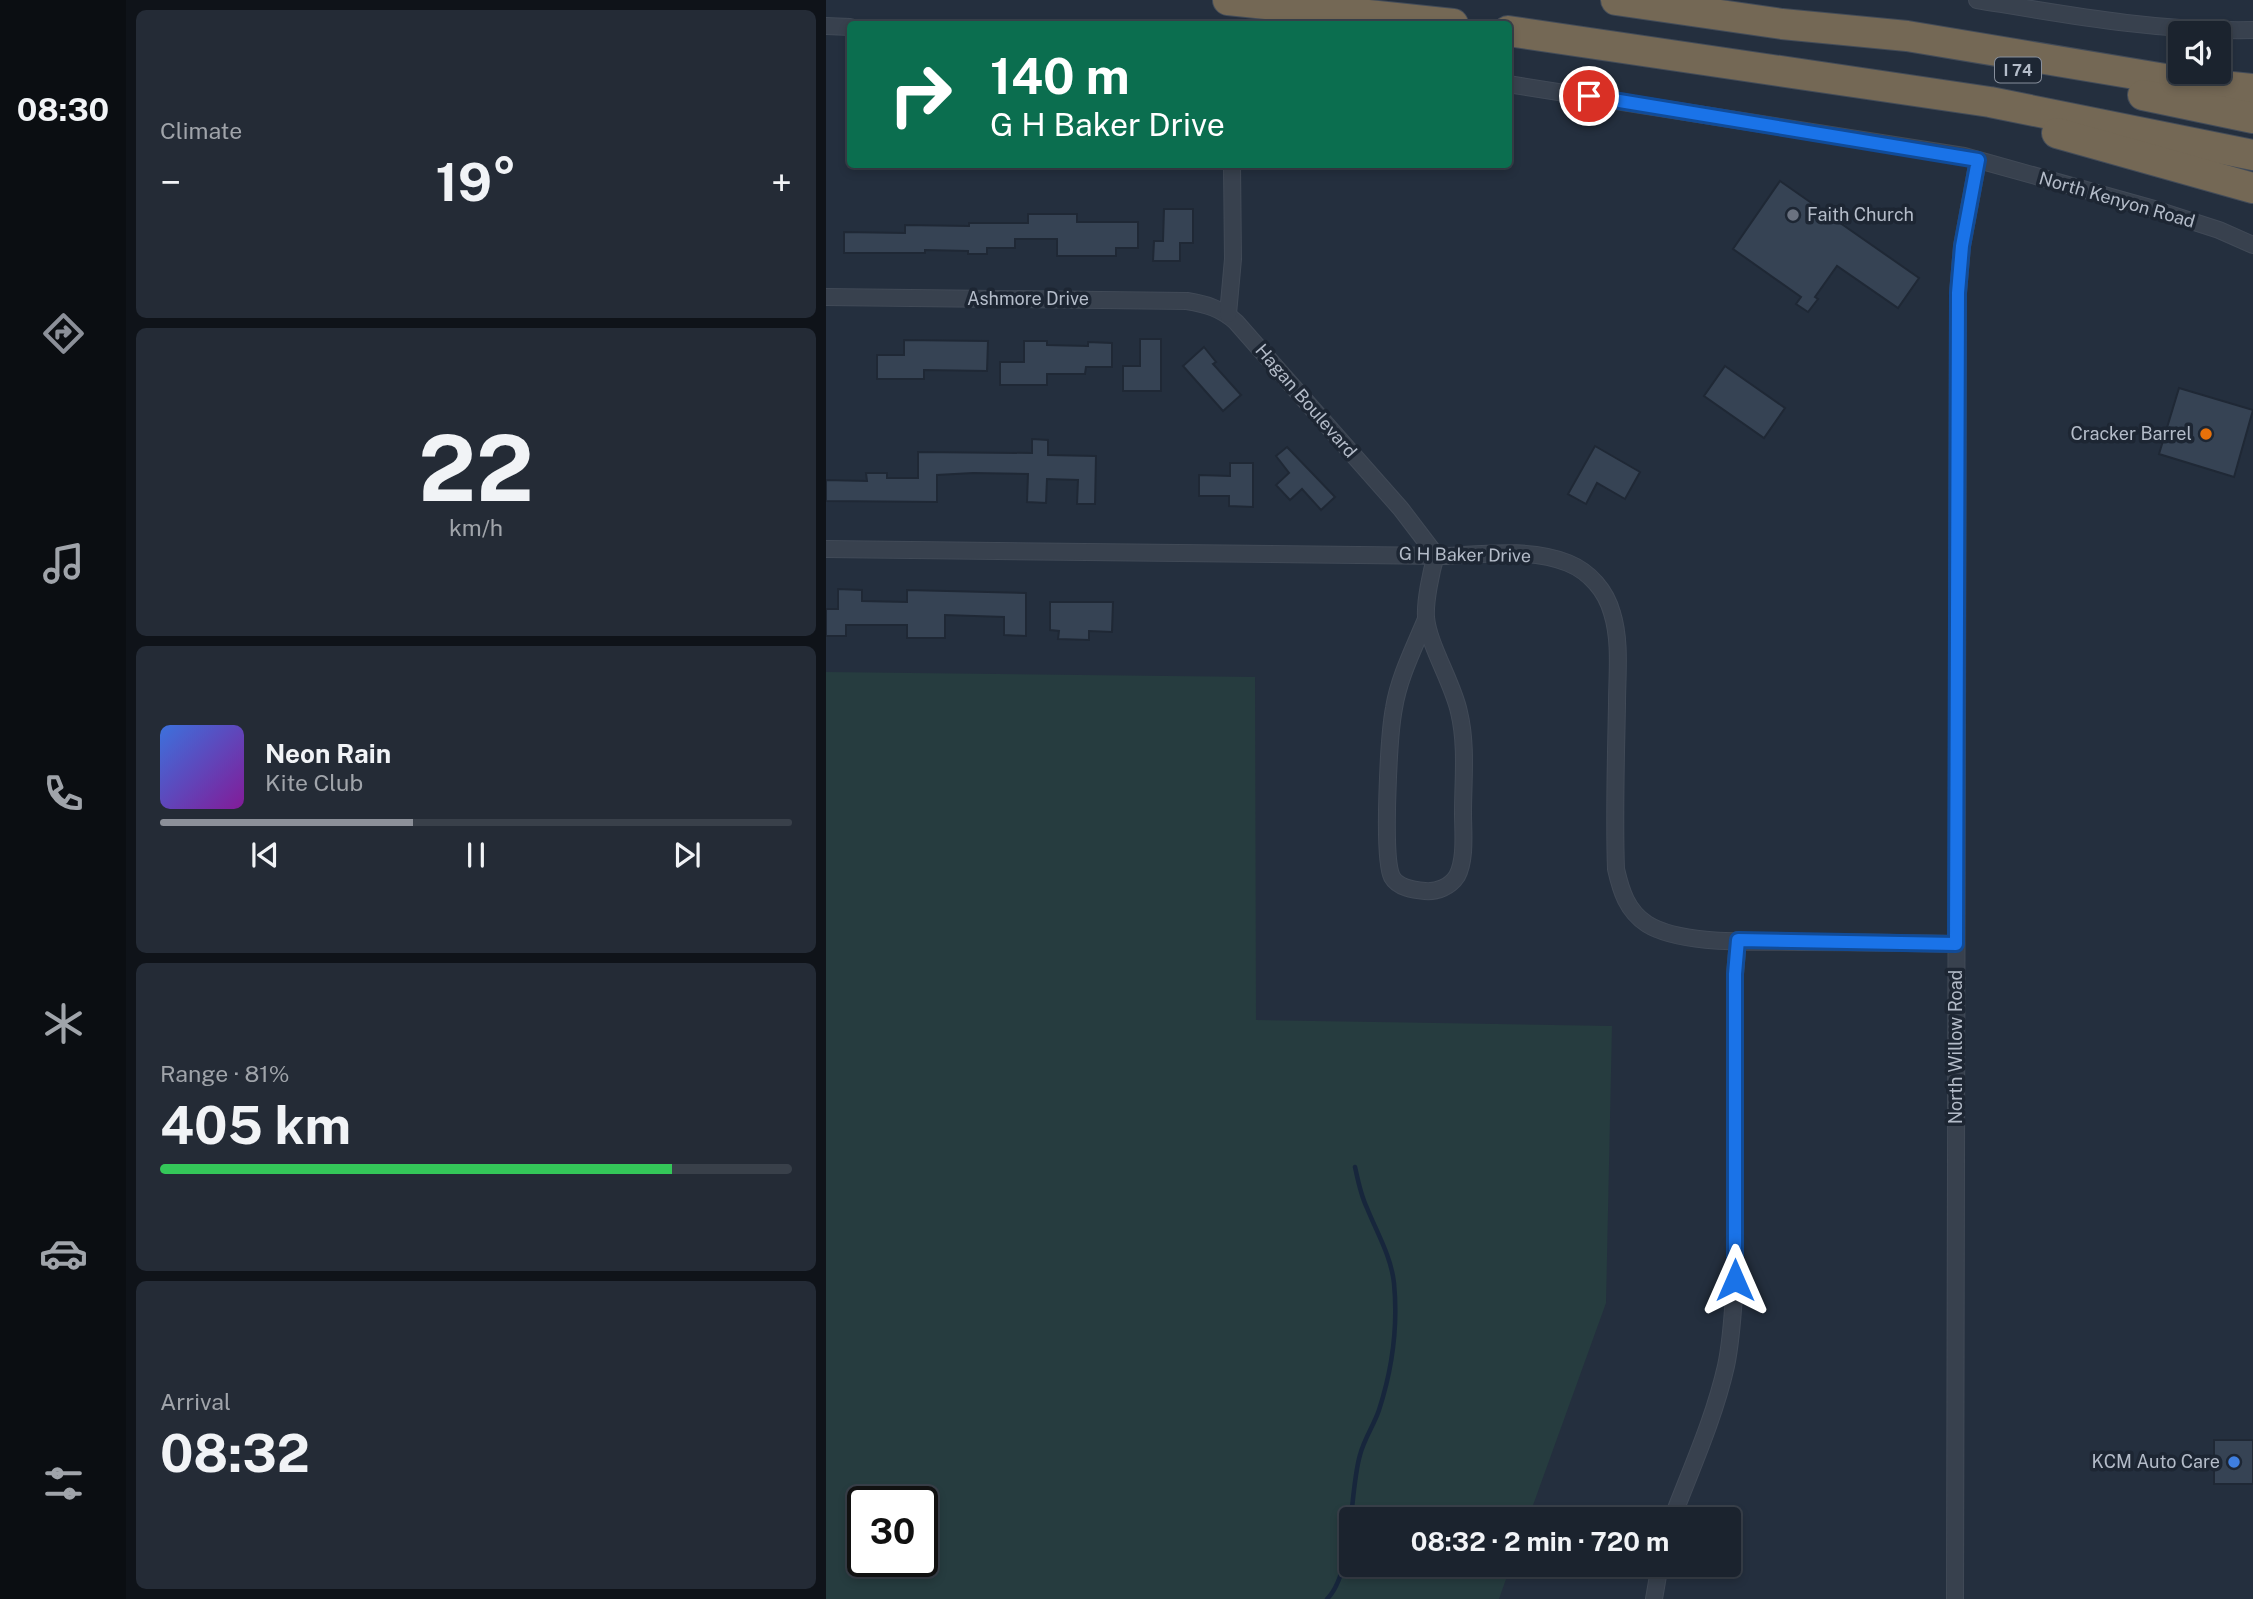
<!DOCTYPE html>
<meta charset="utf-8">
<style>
:root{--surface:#1b232e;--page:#242b36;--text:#f1f3f6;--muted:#a0a4aa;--line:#39404a;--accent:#8c9099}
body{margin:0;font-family:"Public Sans",sans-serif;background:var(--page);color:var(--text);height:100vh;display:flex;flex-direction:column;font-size:26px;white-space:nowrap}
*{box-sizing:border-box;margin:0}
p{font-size:23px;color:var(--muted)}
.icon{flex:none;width:38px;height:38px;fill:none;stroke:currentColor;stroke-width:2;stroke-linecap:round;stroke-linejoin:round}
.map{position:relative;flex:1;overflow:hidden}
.sheet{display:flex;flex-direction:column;gap:10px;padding:10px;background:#0f1319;width:700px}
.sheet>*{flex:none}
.hud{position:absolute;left:21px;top:21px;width:665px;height:147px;border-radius:7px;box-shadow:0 4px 10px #0003,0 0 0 2px var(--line);background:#0b6e4f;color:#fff;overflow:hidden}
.buttons{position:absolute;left:1342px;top:21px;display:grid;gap:14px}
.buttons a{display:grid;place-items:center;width:63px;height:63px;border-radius:7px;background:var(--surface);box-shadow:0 4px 10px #0003,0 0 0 2px var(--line);font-size:35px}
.speed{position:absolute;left:21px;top:1486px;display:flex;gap:14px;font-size:35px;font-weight:700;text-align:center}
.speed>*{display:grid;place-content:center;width:91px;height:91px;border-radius:50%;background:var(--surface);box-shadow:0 4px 10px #0003,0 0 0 2px var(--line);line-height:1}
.speed .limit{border:4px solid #111;border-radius:10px;background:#fff;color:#111}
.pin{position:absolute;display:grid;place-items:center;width:60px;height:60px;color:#fff;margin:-30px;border:4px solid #fff;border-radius:50%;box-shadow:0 2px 7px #0007}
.me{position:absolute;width:77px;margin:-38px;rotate:0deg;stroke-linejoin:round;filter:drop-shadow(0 0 5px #0008)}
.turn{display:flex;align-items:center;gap:24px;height:147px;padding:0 28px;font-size:32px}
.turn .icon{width:91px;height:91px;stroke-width:2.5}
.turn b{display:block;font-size:49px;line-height:60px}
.big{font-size:52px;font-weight:700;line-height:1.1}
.sheet .tile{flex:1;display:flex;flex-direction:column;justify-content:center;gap:10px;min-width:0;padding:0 24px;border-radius:10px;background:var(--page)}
.sheet .dial{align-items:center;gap:0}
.dial b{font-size:91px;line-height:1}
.song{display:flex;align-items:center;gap:21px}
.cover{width:84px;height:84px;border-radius:10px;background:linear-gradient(135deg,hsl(220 70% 55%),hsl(290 70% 35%))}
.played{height:7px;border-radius:4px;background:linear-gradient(90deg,var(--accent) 40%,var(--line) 40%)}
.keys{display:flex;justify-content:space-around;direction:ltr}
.heat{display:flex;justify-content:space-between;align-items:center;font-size:38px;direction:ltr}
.charge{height:10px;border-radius:5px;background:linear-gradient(90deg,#34c759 81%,var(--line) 0)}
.trip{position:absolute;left:513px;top:1507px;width:402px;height:70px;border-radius:7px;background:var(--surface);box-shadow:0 4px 10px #0003,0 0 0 2px var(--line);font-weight:700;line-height:70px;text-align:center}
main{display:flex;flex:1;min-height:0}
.menu{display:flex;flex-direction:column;width:126px;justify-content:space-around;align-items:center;background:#0b0e12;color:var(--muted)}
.menu .icon{width:49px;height:49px}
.menu .current{color:var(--accent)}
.menu b{font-size:32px;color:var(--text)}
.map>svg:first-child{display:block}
.green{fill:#263c3f;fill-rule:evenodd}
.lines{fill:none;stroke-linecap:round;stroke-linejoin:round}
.stream{stroke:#17263c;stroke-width:4.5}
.building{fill:#364354;stroke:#1f2835;stroke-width:2}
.street-casing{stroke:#414a57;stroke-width:18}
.highway-casing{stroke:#434c59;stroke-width:32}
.street{stroke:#38414e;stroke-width:16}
.highway{stroke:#746855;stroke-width:30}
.route-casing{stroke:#114b97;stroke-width:18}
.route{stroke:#1a73e8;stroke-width:12}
.worship-dot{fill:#6b7280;stroke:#1d2633;stroke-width:2.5}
.food-dot{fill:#e8710a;stroke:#1d2633;stroke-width:2.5}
.shop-dot{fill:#3f7fe0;stroke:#1d2633;stroke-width:2.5}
.labels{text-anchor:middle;stroke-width:7;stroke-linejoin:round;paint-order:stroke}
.shield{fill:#1d2633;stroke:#878f9c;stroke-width:2}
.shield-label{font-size:16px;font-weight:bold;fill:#b4bcc9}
.street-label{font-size:18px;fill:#b4bcc9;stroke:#1d2633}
.poi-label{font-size:18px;fill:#b4bcc9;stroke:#1d2633;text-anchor:end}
</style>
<main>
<nav class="menu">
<b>08:30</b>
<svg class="icon current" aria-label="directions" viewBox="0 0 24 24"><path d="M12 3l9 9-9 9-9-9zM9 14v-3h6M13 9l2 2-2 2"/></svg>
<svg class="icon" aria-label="music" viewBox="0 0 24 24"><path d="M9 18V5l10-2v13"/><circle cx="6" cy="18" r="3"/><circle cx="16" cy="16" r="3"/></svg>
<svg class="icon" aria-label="phone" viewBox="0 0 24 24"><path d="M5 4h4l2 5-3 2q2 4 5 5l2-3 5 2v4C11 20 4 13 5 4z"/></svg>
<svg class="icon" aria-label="climate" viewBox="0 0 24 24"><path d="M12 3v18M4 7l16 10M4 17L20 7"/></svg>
<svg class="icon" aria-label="car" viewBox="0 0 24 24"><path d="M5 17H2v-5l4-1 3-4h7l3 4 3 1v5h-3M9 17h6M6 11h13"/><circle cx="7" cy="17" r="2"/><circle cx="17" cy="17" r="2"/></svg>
<svg class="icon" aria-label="filters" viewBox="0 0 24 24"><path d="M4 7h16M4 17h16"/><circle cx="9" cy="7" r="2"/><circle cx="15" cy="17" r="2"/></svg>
</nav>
<section class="sheet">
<div class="tile"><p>Climate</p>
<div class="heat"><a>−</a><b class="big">19°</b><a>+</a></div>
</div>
<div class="tile dial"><b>22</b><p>km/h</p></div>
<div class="tile">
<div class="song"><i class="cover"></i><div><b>Neon Rain</b><p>Kite Club</p></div></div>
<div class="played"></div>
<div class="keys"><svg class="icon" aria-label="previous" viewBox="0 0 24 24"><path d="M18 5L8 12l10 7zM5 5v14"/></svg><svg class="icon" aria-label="pause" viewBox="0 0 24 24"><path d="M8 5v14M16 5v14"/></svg><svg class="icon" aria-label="next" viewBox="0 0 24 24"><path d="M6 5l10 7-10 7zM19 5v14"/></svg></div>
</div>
<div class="tile"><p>Range · 81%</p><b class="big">405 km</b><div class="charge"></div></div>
<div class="tile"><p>Arrival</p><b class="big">08:32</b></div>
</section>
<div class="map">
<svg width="1427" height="1599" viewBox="0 0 1427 1599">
<rect width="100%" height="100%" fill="#242f3e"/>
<path class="green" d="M0,672l429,5 1,343 356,6 -6,277 -78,216h-177v45l160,1 -12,34h-673zM37,1502h59v59h-59z"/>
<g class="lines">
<path class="stream" d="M501,1599c27,-27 22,-107 33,-144 4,-16 14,-30 19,-45 13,-40 19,-85 15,-127 -3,-27 -17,-50 -27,-75 -6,-12 -9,-27 -12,-41"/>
</g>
<g class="building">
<path d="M954,181l139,97 -21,30 -61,-42 -22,31 3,2 -10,13 -12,-8 5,-7 -68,-48z"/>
<path d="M338,209h29v34h-13v18h-27l1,-20h9z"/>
<path d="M202,214h49v8h61v26h-22v8h-59v-17h-42v9h-28v6h-19v-3l-43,-1v3h-81v-21l61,1v-8l64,1v-3h59z"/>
<path d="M314,339h21v52h-38v-25h17z"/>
<path d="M78,340l84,1 -1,30 -63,-1v9h-47v-24h27z"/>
<path d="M198,341h23v4l41,1v-4l24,1v24h-26l-1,7h-38v11h-47v-23h24z"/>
<path d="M378,347l12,15 -3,2 28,31 -18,16 -40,-45z"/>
<path d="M899,366l60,42 -21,30 -60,-42z"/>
<path d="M1353,388l74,22 -19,67 -75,-23z"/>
<path d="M206,439l16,1v15l48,1 -1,48h-18l1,-24 -31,-1 -1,24 -19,-1 1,-28 -55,-1 -36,2v27l-111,-1v-21l41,1 -1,-8h21v5h31v-26l114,1z"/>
<path d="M769,446l45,26 -15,27 -28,-16 -11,21 -18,-10z"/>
<path d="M461,447l48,50 -14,13 -19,-21 -12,11 -14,-15 13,-12 -13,-17z"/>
<path d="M404,463h23v44l-24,-1v-10h-30v-21l31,1z"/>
<path d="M12,589l24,1v11l45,1v-12l119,3v43l-22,-1v-18l-59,-2v23h-38v-13h-61v11h-20v-27h12z"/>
<path d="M224,602h63l-1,30 -23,-1v9l-31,-1 1,-8 -9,-1z"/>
<rect x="1388" y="1440" width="39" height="44"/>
</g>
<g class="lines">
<defs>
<g id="street">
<path d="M1151,0c91,15 183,32 276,30"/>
<path d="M0,26l24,1"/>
<path d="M682,84l456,72 190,53 65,21 34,15"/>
<path d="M0,297l361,4c19,3 35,8 49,21l165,187 35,46c-5,17 -11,46 -10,62 2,27 27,66 33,95 8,33 4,68 4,101 0,19 3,46 -6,63 -7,11 -20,16 -32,15 -11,-1 -27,-3 -33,-14 -10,-20 -3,-143 2,-169 5,-31 20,-60 32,-89"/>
<path d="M402,314l5,-55 -1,-95"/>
<path d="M0,549l620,7c38,-2 85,-8 122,7 22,9 38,28 44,50 9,28 5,62 5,91 -1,55 -3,110 -1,165 5,22 11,42 31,55 35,22 112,17 153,18 52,0 104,1 156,2"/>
<path d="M846,1519c19,-50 42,-100 54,-153 6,-28 7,-57 9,-86v-306l3,-34"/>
<path d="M828,1599l6,-35"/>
<path d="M1129,1599l3,-1306 4,-47 16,-86"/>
</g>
<g id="highway">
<path d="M402,0l225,24"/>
<path d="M790,0l166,24 125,12 276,46 70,7"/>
<path d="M682,31l482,71 263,53"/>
<path d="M1317,95l110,23"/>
<path d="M1231,133l196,55"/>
</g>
</defs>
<use href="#street" class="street-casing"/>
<use href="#highway" class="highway-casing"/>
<use href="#street" class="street"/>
<use href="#highway" class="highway"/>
</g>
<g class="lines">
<defs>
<path id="route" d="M763,96l389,64 -16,86 -4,47 -2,651 -218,-4 -3,34v306"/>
</defs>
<use href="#route" class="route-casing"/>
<use href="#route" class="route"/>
</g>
<circle class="worship-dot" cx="967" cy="215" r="7"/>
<circle class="food-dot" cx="1380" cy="434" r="7"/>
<circle class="shop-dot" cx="1408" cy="1462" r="7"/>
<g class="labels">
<rect class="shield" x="1169" y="57.5" width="46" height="25" rx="5"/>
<g class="shield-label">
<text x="1192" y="76">I 74</text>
</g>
<g class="street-label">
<text transform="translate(1291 200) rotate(16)" y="6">North Kenyon Road</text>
<text x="202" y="305">Ashmore Drive</text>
<text transform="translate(480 401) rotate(49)" y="6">Hagan Boulevard</text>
<text transform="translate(639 555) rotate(1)" y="6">G H Baker Drive</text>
<text transform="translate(1130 1047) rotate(-90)" y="6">North Willow Road</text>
</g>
<g class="poi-label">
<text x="981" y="221" text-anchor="start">Faith Church</text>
<text x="1366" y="440">Cracker Barrel</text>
<text x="1394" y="1468">KCM Auto Care</text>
</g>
</g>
</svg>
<div class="buttons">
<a><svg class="icon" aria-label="sound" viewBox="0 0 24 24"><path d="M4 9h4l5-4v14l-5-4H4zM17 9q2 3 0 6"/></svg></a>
</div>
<div class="speed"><div class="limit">30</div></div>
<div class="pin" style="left:763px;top:96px;background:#d93025"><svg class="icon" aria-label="arrive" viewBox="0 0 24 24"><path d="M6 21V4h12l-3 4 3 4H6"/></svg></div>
<svg class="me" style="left:909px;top:1280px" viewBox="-20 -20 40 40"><path d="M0-17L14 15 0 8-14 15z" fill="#1a73e8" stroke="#fff" stroke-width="4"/></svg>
<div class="trip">08:32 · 2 min · 720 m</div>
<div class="hud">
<div class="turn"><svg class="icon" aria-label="right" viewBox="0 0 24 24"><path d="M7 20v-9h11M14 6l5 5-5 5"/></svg><div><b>140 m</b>G H Baker Drive</div></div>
</div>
</div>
</main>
